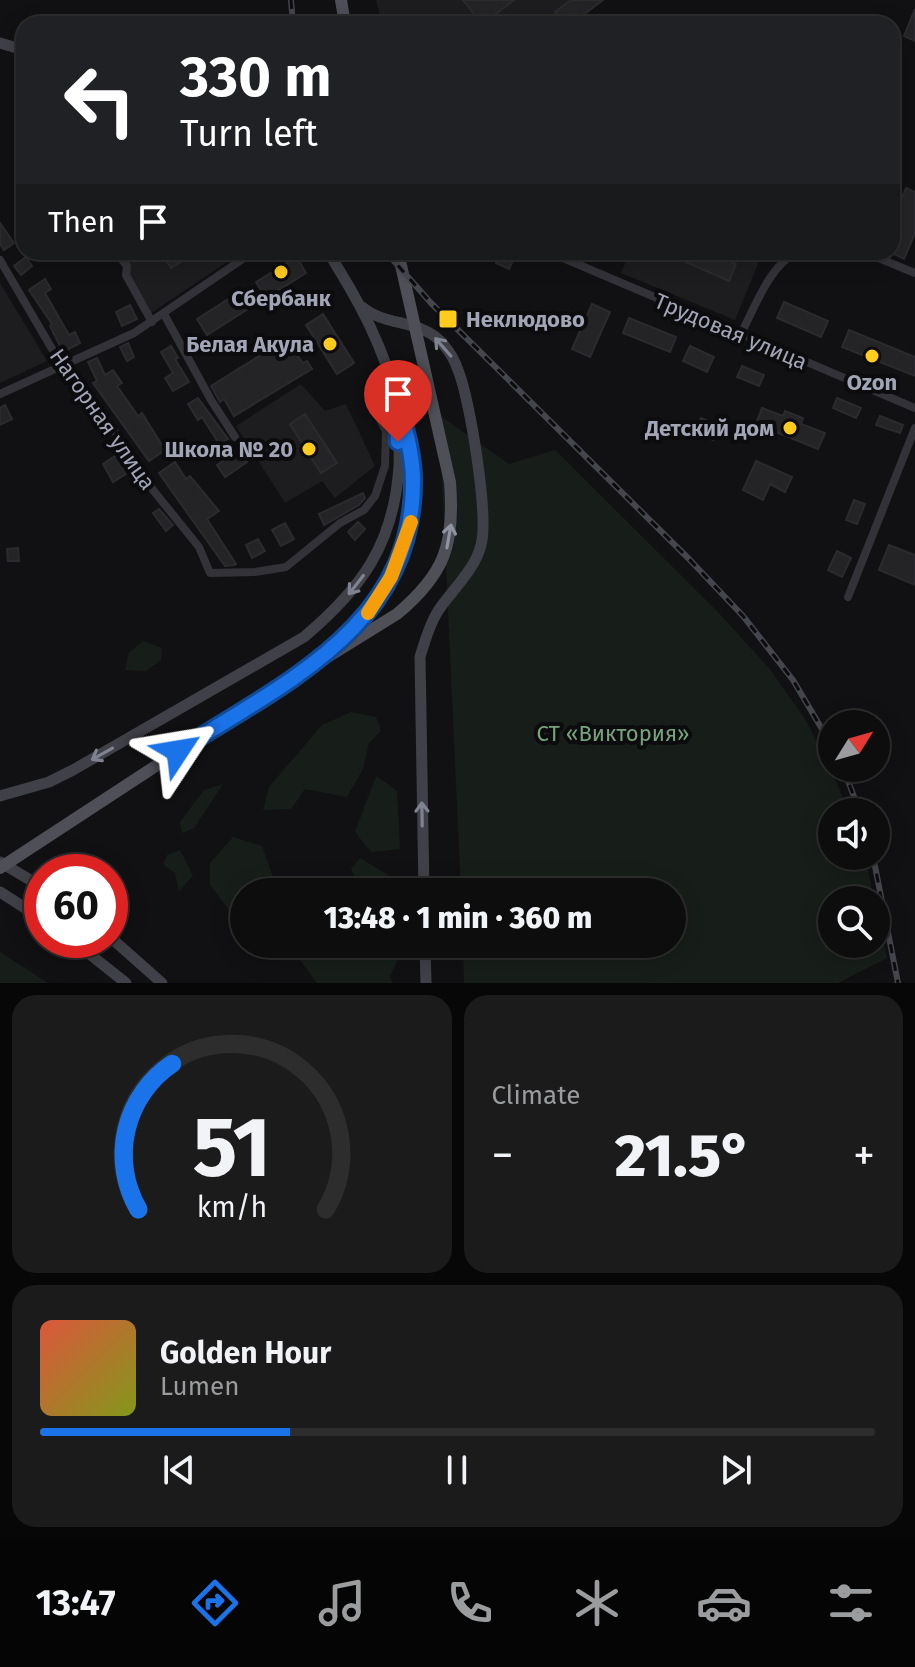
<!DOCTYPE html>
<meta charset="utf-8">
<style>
:root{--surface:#0d0d0e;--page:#1b1b1c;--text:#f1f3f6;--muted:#9a9c9e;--line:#2d2d2e;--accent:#1a73e8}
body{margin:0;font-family:"Fira Sans",sans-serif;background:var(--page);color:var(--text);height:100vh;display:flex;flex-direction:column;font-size:30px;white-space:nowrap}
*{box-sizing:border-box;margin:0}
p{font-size:26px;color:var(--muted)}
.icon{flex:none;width:44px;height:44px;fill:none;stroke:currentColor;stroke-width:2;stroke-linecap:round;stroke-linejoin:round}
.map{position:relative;height:983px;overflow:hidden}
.details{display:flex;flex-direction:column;gap:12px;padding:12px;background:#070708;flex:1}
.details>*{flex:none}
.guide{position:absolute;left:16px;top:16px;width:884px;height:244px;border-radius:24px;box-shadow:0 4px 20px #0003,0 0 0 2px var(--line);background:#202124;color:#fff;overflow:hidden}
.needle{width:52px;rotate:53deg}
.buttons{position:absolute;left:818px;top:710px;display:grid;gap:16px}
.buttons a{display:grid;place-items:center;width:72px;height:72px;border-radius:50%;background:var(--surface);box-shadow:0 4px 20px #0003,0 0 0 2px var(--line);font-size:40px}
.speed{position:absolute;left:24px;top:854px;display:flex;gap:16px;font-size:40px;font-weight:700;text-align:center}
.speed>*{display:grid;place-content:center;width:104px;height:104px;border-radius:50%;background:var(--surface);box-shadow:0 4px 20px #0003,0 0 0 2px var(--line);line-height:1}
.speed .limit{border:12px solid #d22;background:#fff;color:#111}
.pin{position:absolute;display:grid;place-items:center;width:68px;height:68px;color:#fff;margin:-82px -34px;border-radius:50% 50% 50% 0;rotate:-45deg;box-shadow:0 0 8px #0007}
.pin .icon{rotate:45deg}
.me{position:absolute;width:88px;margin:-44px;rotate:57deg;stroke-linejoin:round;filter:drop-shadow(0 0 6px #0008)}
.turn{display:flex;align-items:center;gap:28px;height:168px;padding:0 32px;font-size:36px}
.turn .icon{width:104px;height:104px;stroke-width:2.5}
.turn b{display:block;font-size:56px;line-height:68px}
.then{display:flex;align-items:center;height:76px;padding:0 32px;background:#0003;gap:16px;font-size:30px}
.big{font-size:60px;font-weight:800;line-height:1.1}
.details .widget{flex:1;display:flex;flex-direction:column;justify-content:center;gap:12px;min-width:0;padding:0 28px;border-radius:24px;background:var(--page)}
.details .dial{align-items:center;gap:0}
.dial svg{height:208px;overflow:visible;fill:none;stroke:var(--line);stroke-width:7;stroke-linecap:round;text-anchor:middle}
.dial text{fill:var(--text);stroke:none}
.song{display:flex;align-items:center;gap:24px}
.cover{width:96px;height:96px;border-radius:12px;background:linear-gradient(135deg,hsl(10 70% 55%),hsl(70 70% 35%))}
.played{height:8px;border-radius:4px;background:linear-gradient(90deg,var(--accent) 30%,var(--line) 30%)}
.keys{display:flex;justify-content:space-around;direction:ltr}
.heat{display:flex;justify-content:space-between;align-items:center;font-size:44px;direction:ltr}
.details .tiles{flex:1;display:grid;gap:12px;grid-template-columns:1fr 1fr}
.widget:last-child{grid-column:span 2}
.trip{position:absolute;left:230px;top:878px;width:456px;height:80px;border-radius:40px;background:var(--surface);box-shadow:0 4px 20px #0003,0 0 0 2px var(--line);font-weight:800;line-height:80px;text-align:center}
.menu{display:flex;height:128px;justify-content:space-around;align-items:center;background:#050506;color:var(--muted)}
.menu .icon{width:56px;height:56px}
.menu .current{color:var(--accent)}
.menu b{font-size:36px;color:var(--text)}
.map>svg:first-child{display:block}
.built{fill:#1d1d20}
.green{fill:#171e19}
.building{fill:#242427;stroke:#2b2b2f;stroke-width:2}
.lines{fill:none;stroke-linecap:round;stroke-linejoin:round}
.street{stroke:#323238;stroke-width:8}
.secondary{stroke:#404148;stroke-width:11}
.primary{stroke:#4e4f57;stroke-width:12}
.rail-casing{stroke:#45464d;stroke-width:6}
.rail{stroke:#0c0c0e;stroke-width:3;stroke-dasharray:9;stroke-linecap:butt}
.oneway{stroke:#7f828f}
.oneway2{stroke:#9094a2}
.route-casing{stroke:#114b97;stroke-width:20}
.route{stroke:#1a73e8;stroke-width:14}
.slow{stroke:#f59e0b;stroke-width:14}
.poi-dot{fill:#ffcc1d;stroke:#0c0c0e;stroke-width:3}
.labels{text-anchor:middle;stroke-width:8;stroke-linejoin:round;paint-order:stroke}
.poi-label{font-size:22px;font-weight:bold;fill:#a1a5b5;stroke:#0c0c0e;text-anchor:end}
.street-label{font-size:22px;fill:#a1a5b5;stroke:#0c0c0e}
.park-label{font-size:22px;fill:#76a27e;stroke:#0c0c0e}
</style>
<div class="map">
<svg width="915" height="983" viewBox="0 0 915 983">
<rect width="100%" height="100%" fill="#111113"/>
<g class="built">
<path d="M376,0h226l-32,24h-188z"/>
<path d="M115,252h127l-91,61z"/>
<path d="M630,252h133l-28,68 -114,-47z"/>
<path d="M0,283l47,78 -47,22z"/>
<path d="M301,384l24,27 21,-7 29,62 -40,32 -13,-17 -37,22 -49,-77z"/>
</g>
<g class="green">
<path d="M439,415l70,49 46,-14 161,160 53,58 38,54 30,61 11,29h-16v44h32l2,4 8,40h-42v44h44v-36l11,50 -49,25h-374l-1,-39h209v-52h-211z"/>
<path d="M143,641l19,7 -1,12 -15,11 -21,-1 4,-17z"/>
<path d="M351,712l25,5 5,14 -12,12 -6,26 -16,28 -42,-8 -14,20 -28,1 6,-23 53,-62z"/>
<path d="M376,776l21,15 3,58 -29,3 -16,-20z"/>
<path d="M223,784l-29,44 -12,5 -2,-11 24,-32z"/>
<path d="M233,837l29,9 16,45 -34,1v23l-9,3 -25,-33v-22z"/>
<path d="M180,850l13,26 -14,15 -4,-18 -12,-9 4,-9z"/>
<path d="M360,858l40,24 -2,10h-37l-10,-23z"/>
<path d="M397,944l2,12 -9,21 3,6h-76l-28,-38z"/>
<path d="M0,952l48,31h-48z"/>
</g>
<g class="building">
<path d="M463,0h51l-32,24z"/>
<path d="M571,0h32l-32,24h-7l-9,-12z"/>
<path d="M915,9v32l-11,-5z"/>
<path d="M906,188l9,4v41l-11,26 -12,-6v-33z"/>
<path d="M0,223l14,20 -10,7 -4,-6z"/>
<path d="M161,252h36l-26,16z"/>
<path d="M501,252h16l-8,17 -13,-6z"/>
<path d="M663,252h46l27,12 -7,17z"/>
<path d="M26,257l6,9 -11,9 -7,-9z"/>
<path d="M297,257l9,16 -40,25 -10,-16z"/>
<path d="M45,279l6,10 -6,4 24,42 6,-3 5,11 -17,9 -13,-26 2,-2 -23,-34z"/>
<path d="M238,293l10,16 -41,26 -10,-16z"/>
<path d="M784,302l44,19 -7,16 -44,-19z"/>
<path d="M592,304l18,8 -20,45 -18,-8z"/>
<path d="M130,305l7,14 -15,7 -6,-14z"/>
<path d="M323,314l31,49 -17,11 -31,-49z"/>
<path d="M629,318l47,19 -6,15 -47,-19z"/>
<path d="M849,330l66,27v19l-73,-29z"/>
<path d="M285,340l18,23 4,-2 5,8 -78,47 -10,-17 -4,3 -9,-16z"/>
<path d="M128,343l6,14 -7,4 -7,-14z"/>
<path d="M171,346l7,12 -3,1 14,23 -16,9 -8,-13 8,-5 -12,-21z"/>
<path d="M690,346l24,11 -7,15 -24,-11z"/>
<path d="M97,358l8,17 8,-5 9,13 -5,3 21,30 4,-3 23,37 -16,11 -56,-78 4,-2 -9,-19z"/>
<path d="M742,366l22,9 -5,11 -22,-9z"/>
<path d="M198,398l30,41 -9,5 -17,-27 -4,3 -10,-16z"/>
<path d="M837,398l24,10 -5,10 -23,-10z"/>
<path d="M5,405l7,14 -12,6v-17z"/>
<path d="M762,408l21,8 2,-5 18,7 -2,6 24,9 -7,16 -62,-25z"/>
<path d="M305,414l32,49 -16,10 -31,-49z"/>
<path d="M880,416l23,9 -3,8 -24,-8z"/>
<path d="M701,418l18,8 -6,14 -18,-8z"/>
<path d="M239,450l8,12 -22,15 -8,-12z"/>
<path d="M115,456l11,18 -13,8 -10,-18z"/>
<path d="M756,461l36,16 -7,15 -15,-8 -7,16 -20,-10z"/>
<path d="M175,462l11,17 4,-3 29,35 -12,8 29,45 -2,1 -9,1 -66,-93z"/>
<path d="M363,493l2,5 -6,7 -35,20 -5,-11z"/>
<path d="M854,500l11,4 -8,20 -11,-4z"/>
<path d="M159,509l14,16 -7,6 -13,-18z"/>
<path d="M358,522l7,7 -10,11 -7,-8z"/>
<path d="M285,523l9,16 -13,7 -9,-16z"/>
<path d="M258,539l7,12 -13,7 -6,-13z"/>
<path d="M889,545l26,10v30l-36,-15z"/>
<path d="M18,548l1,13h-11l-1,-12z"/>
<path d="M837,551l14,7 -9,19 -14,-7z"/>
</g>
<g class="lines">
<g class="street">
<path d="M116,252l11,14 -1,9 26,47"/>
<path d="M549,252l366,156"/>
<path d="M864,252l51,21"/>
<path d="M0,260l62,106 52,64 39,60 46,57 11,26 45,-1 31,-5 54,-44 24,-13 11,-14 10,-30 1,-35 -13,-24 -2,-16 23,-5"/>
<path d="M164,314l47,86 24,37"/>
<path d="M741,334c14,-27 28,-68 56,-82"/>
<path d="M0,394l134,-61 119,-81"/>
<path d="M848,597l67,-169"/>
</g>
<g class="secondary">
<path d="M0,43l24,7"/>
<path d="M328,252c33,52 55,94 71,154 27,100 12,172 -66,243"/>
<path d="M362,307c24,20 60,12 81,37 6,7 12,17 15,26 12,29 31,147 23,175 -6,25 -29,45 -43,66 -9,14 -13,30 -18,46l4,235"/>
<path d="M0,796l49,-14 24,-12 231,-133c58,-49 90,-93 95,-171 1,-23 -1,-46 -2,-68"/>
<path d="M0,862l42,25"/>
<path d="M0,892l42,27"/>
<path d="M110,937l52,46"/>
<path d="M72,940l54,43"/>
<path d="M425,944l1,39"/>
</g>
<g class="primary">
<path d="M341,0l4,24"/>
<path d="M0,868l229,-150 168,-104c48,-40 58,-70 53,-132l-52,-230"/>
</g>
<defs>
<g id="rail">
<path d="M291,0l2,24"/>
<path d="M386,252l45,51 258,256 54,57 50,64 39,66"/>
<path d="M843,768l17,44"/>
<path d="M873,856l25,127"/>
</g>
</defs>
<use href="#rail" class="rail-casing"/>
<use href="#rail" class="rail"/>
</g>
<defs><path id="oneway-shaft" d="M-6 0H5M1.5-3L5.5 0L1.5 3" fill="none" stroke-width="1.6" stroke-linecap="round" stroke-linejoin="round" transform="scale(2)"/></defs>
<g class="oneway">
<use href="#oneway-shaft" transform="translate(443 347) rotate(-131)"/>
<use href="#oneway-shaft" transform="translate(356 585) rotate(128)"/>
<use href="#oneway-shaft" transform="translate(102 754) rotate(151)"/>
<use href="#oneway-shaft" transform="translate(422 814) rotate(-91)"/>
</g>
<use class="oneway2" href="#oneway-shaft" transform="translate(449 536) rotate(-80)"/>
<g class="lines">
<defs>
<path id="route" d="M178,751c105,-68 236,-124 235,-270 0,-28 -9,-56 -16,-83l1,44"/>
</defs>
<use href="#route" class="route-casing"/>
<use href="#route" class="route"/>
<path class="slow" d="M368,613l23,-36 20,-55"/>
</g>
<g class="poi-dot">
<circle cx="281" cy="272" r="8"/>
<rect x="438" y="309" width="20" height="20" rx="4"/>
<circle cx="330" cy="344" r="8"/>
<circle cx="872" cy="356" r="8"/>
<circle cx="790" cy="428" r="8"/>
<circle cx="309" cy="449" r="8"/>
</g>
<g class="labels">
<g class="poi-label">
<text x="281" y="306" text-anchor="middle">Сбербанк</text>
<text x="466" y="327" text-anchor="start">Неклюдово</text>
<text x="314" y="352">Белая Акула</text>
<text x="872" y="390" text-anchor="middle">Ozon</text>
<text x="774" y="436">Детский дом</text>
<text x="293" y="457">Школа № 20</text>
</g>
<g class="street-label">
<text transform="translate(731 331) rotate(23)" y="8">Трудовая улица</text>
<text transform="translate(103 419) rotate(55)" y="8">Нагорная улица</text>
</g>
<g class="park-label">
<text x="613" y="741">СТ «Виктория»</text>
</g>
</g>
</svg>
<div class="buttons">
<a><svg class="needle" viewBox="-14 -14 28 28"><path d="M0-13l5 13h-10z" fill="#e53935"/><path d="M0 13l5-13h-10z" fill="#9a9c9e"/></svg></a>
<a><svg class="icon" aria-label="sound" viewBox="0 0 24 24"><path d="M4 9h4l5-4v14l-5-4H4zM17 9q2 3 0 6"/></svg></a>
<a><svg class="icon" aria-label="search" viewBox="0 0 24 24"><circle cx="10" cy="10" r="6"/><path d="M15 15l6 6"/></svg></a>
</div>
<div class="speed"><div class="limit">60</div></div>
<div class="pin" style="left:398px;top:442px;background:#d93025"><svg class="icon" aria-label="arrive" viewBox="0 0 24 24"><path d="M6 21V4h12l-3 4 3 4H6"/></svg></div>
<svg class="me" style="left:178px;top:751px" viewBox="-20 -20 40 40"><path d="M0-17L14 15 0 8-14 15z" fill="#1a73e8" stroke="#fff" stroke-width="4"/></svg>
<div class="trip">13:48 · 1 min · 360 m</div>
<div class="guide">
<div class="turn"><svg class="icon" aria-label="left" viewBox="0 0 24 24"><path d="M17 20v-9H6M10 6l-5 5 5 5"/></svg><div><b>330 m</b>Turn left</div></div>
<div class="then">Then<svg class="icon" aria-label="arrive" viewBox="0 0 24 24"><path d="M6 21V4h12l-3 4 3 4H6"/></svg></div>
</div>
</div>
<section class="details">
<div class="tiles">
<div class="widget dial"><svg viewBox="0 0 100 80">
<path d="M14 69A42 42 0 1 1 86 69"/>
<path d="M14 69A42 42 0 0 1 27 13" stroke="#1a73e8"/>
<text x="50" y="56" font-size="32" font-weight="700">51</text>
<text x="50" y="72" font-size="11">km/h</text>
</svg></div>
<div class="widget"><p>Climate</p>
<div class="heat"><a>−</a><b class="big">21.5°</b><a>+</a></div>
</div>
<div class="widget">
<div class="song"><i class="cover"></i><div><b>Golden Hour</b><p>Lumen</p></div></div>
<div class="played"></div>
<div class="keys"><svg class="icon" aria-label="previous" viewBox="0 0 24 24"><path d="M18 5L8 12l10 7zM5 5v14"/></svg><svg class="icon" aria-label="pause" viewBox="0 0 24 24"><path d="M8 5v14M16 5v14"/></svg><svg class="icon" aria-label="next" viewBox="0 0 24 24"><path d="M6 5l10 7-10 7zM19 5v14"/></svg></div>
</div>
</div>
</section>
<nav class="menu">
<b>13:47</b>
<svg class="icon current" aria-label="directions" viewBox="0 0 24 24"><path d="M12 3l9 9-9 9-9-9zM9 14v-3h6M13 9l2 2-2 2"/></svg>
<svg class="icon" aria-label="music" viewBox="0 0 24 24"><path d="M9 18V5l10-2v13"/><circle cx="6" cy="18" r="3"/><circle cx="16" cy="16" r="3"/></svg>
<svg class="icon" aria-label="phone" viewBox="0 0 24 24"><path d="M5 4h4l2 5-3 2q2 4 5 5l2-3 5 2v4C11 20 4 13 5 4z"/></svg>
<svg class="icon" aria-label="climate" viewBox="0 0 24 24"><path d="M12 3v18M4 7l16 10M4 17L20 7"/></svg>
<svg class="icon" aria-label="car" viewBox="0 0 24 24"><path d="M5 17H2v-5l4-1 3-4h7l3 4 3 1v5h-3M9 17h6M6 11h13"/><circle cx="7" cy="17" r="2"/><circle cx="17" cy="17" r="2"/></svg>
<svg class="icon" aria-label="filters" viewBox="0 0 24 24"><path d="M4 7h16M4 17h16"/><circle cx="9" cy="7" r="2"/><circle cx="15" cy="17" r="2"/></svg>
</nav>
